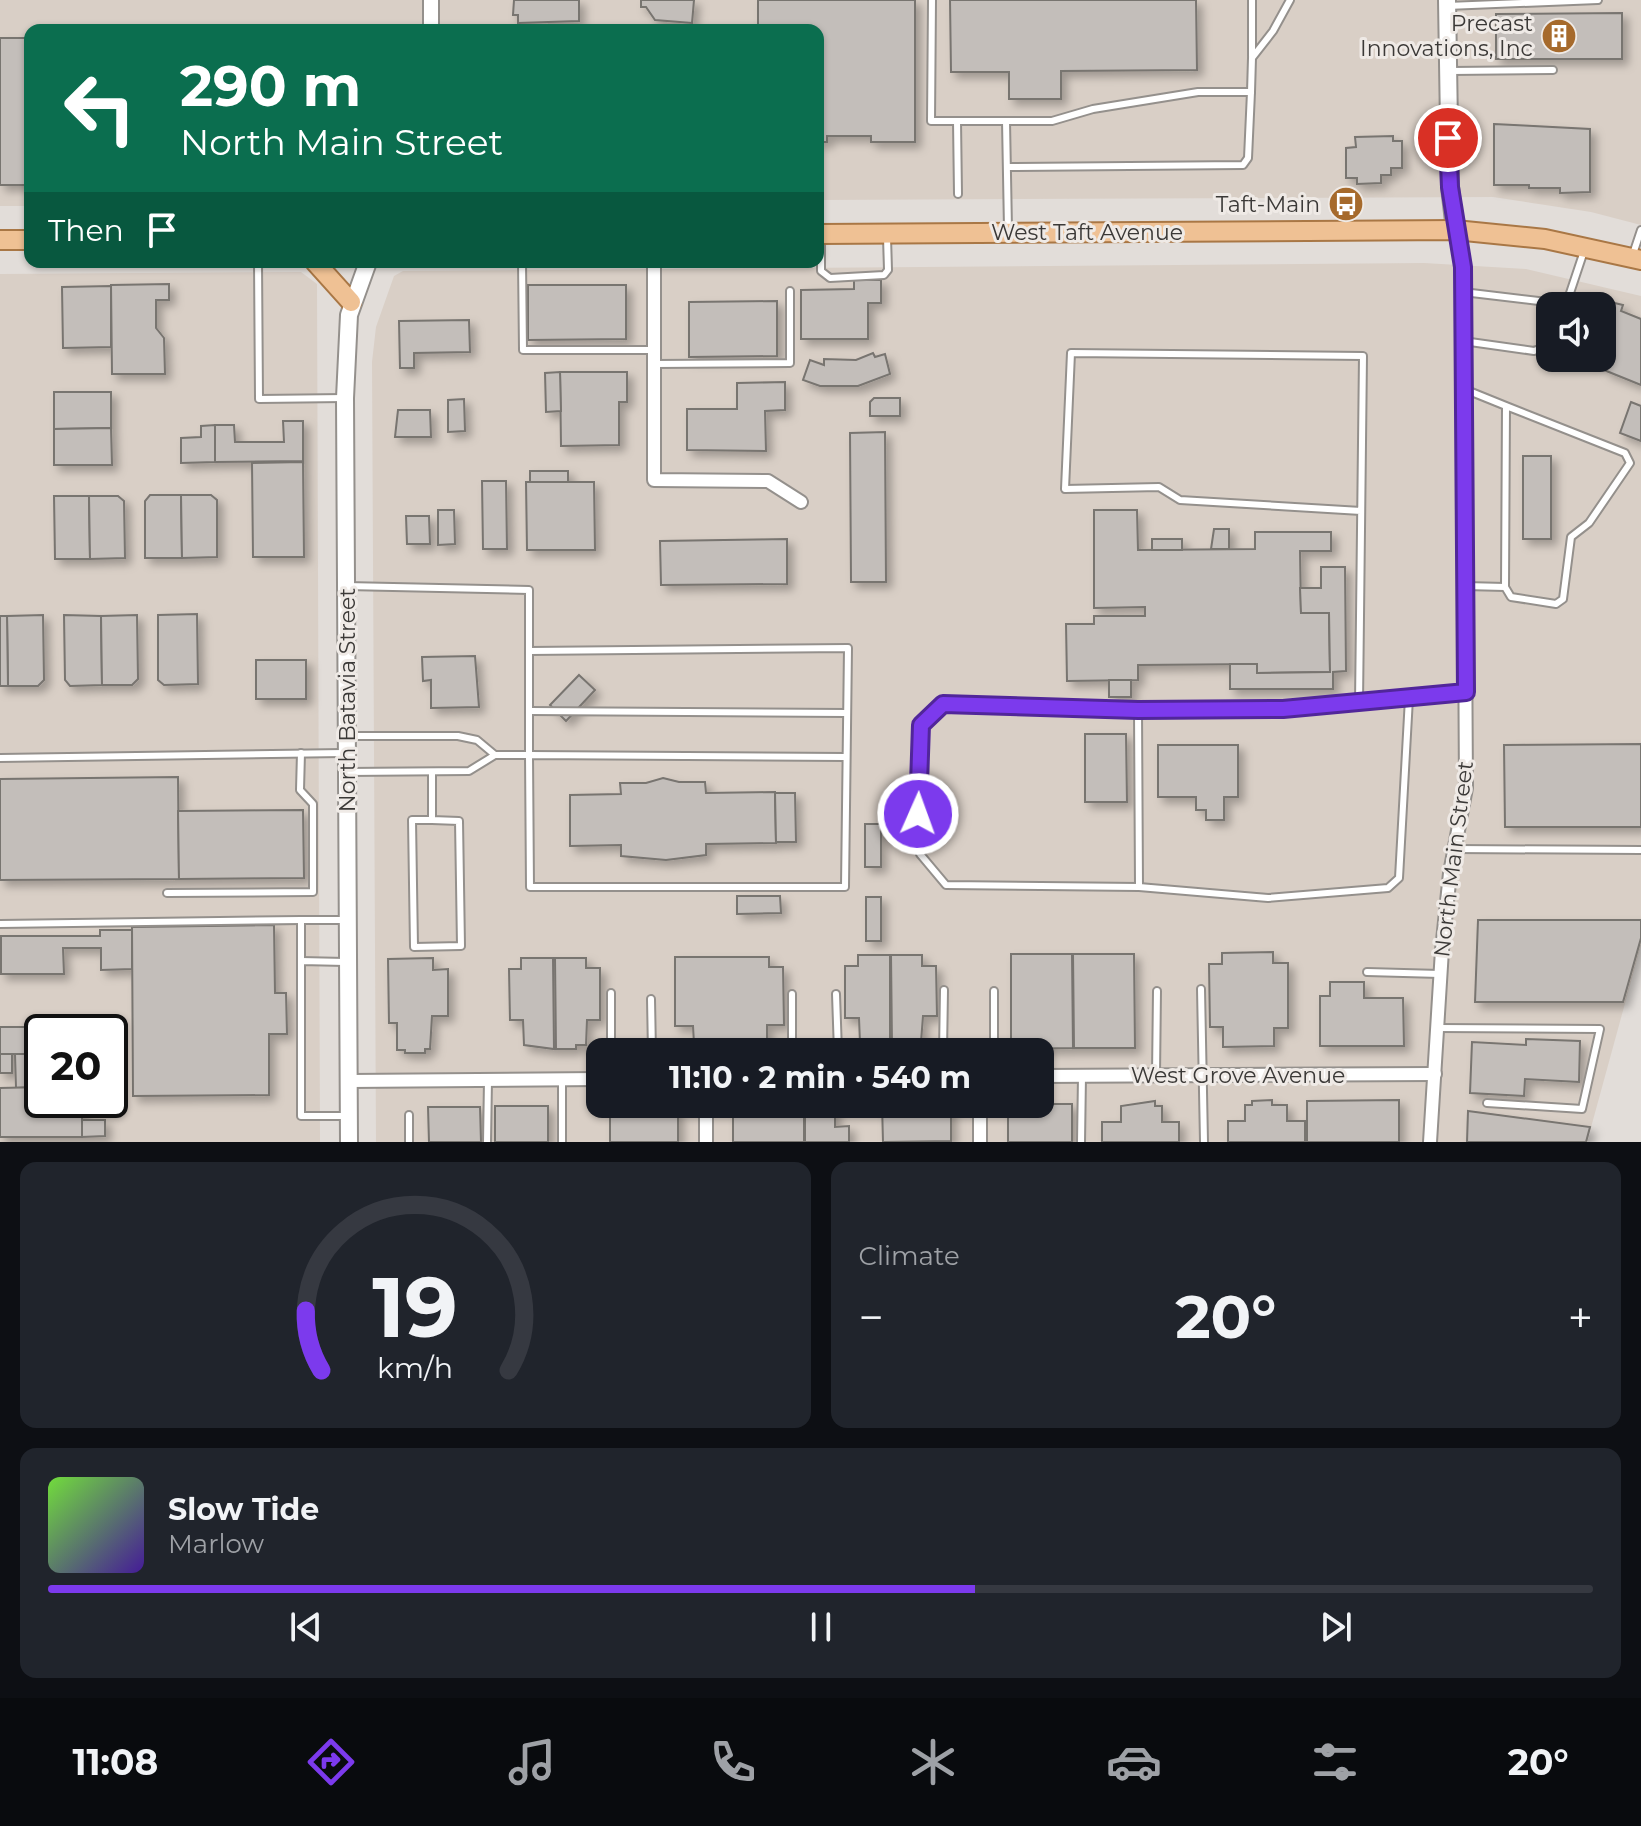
<!DOCTYPE html>
<meta charset="utf-8">
<style>
:root{--surface:#171b24;--page:#20242c;--text:#f1f3f6;--muted:#9ea1a6;--line:#363941;--accent:#7c3aed}
body{margin:0;font-family:Montserrat,sans-serif;background:var(--page);color:var(--text);height:100vh;display:flex;flex-direction:column;font-size:30px;white-space:nowrap}
*{box-sizing:border-box;margin:0}
p{font-size:26px;color:var(--muted)}
.icon{flex:none;width:44px;height:44px;fill:none;stroke:currentColor;stroke-width:2;stroke-linecap:round;stroke-linejoin:round}
.map{position:relative;height:1142px;overflow:hidden}
.side{display:flex;flex-direction:column;gap:20px;padding:20px;background:#0d0f14;flex:1}
.side>*{flex:none}
.guide{position:absolute;left:24px;top:24px;width:800px;height:244px;border-radius:16px;box-shadow:0 2px 6px #0004;background:#0b6e4f;color:#fff;overflow:hidden}
.controls{position:absolute;left:1536px;top:292px;display:grid;gap:16px}
.controls a{display:grid;place-items:center;width:80px;height:80px;border-radius:16px;background:var(--surface);box-shadow:0 2px 6px #0004;font-size:40px}
.speed{position:absolute;left:24px;top:1014px;display:flex;gap:16px;font-size:40px;font-weight:700;text-align:center}
.speed>*{display:grid;place-content:center;width:104px;height:104px;border-radius:50%;background:var(--surface);box-shadow:0 2px 6px #0004;line-height:1}
.speed .limit{border:4px solid #111;border-radius:12px;background:#fff;color:#111}
.pin{position:absolute;display:grid;place-items:center;width:68px;height:68px;color:#fff;margin:-34px;border:4px solid #fff;border-radius:50%;box-shadow:0 2px 8px #0007}
.me{position:absolute;width:88px;margin:-44px;rotate:2deg;stroke-linejoin:round;filter:drop-shadow(0 0 6px #0008)}
.turn{display:flex;align-items:center;gap:28px;height:168px;padding:0 24px;font-size:36px}
.turn .icon{width:104px;height:104px;stroke-width:2.5}
.turn b{display:block;font-size:56px;line-height:68px}
.then{display:flex;align-items:center;height:76px;padding:0 24px;background:#0003;gap:16px;font-size:30px}
.big{font-size:60px;font-weight:700;line-height:1.1}
.side .card{flex:1;display:flex;flex-direction:column;justify-content:center;gap:12px;min-width:0;padding:0 28px;border-radius:16px;background:var(--page)}
.side .dial{align-items:center;gap:0}
.dial svg{height:208px;overflow:visible;fill:none;stroke:var(--line);stroke-width:7;stroke-linecap:round;text-anchor:middle}
.dial text{fill:var(--text);stroke:none}
.song{display:flex;align-items:center;gap:24px}
.cover{width:96px;height:96px;border-radius:12px;background:linear-gradient(135deg,hsl(100 70% 55%),hsl(260 70% 35%))}
.played{height:8px;border-radius:4px;background:linear-gradient(90deg,var(--accent) 60%,var(--line) 60%)}
.keys{display:flex;justify-content:space-around;direction:ltr}
.heat{display:flex;justify-content:space-between;align-items:center;font-size:44px;direction:ltr}
.side .tiles{flex:1;display:grid;gap:20px;grid-template-columns:1fr 1fr}
.card:last-child{grid-column:span 2}
.trip{position:absolute;left:586px;top:1038px;width:468px;height:80px;border-radius:16px;background:var(--surface);box-shadow:0 2px 6px #0004;font-weight:700;line-height:80px;text-align:center}
.tabs{display:flex;height:128px;justify-content:space-around;align-items:center;background:#090b0e;color:var(--muted)}
.tabs .icon{width:56px;height:56px}
.tabs .selected{color:var(--accent)}
.tabs b{font-size:36px;color:var(--text)}
.map>svg:first-child{display:block}
.built{fill:#d9cfc6;fill-rule:evenodd}
.building{fill:#c3beba;stroke:#787470;stroke-width:2;filter:url(#shadow)}
.lines{fill:none;stroke-linecap:round;stroke-linejoin:round}
.service-casing{stroke:#94908c;stroke-width:10}
.minor-casing{stroke:#94908c;stroke-width:16}
.tertiary-casing{stroke:#94908c;stroke-width:18}
.secondary-casing{stroke:#94908c;stroke-width:20}
.primary-casing{stroke:#a97745;stroke-width:22}
.service{stroke:#fff;stroke-width:6}
.minor{stroke:#fff;stroke-width:12}
.tertiary{stroke:#fff;stroke-width:14}
.secondary{stroke:#fff;stroke-width:16}
.primary{stroke:#efc194;stroke-width:18}
.route-casing{stroke:#51269a;stroke-width:20}
.route{stroke:#7c3aed;stroke-width:14}
.labels{text-anchor:middle;stroke-width:6;stroke-linejoin:round;paint-order:stroke}
.poi-label{font-size:22px;fill:#3b3937;stroke:#efeae6;text-anchor:end}
.street-label{font-size:22px;fill:#3b3937;stroke:#efeae6}
</style>
<div class="map">
<svg width="1641" height="1142" viewBox="0 0 1641 1142">
<defs>
<filter id="shadow"><feDropShadow dx="5.5" dy="5.5" stdDeviation="4" flood-color="#0004"/></filter>
</defs>
<rect width="100%" height="100%" fill="#e2ddd9"/>
<g class="built">
<path d="M0,0h1641v225l-50,-13 -98,-15 -675,3v-170h-788v176h-30z"/>
<path d="M1424,263l102,6 115,27v649l-54,197h-1211l-4,-780 4,-35 18,-51 9,-5zM1550,306h52v52h-52zM600,1052h440v52h-440z"/>
<path d="M301,272l16,12 3,858h-320v-868zM42,1032h68v68h-68z"/>
</g>
<g class="building">
<path d="M514,0h65v21l-61,2v-8h-5z"/>
<path d="M641,0h53l-2,23 -37,-3 -9,-13h-5z"/>
<path d="M758,0h157v142h-44v-6h-44v6h-9v-112h-60z"/>
<path d="M950,0h246l1,70 -136,1v28h-52v-27h-58z"/>
<path d="M1622,13v46h-126v-45z"/>
<rect x="0" y="38" width="30" height="147"/>
<path d="M1494,124l96,5v63l-30,1v-5h-31v-3h-35z"/>
<path d="M1393,136v5h9v27h-11v7h-10v8l-24,1v-6h-11v-30l10,-1 -1,-10z"/>
<path d="M854,280h27v23h-13v36h-67v-49l53,-1z"/>
<path d="M169,284v16h-13v28l8,10 1,36h-53l-1,-89z"/>
<path d="M528,285h98v54l-98,1z"/>
<path d="M111,286v61l-48,1 -1,-61z"/>
<path d="M1581,295l42,10 -2,6 20,8v66l-37,-15 1,-8 -18,-4h15v-52h-24z"/>
<path d="M777,301v55l-88,1v-55z"/>
<path d="M469,320l1,32 -56,1v15h-14l-1,-47z"/>
<path d="M873,353l2,4 10,-3 5,20 -32,12h-38l-17,-6 7,-20 14,5v-6l32,1z"/>
<path d="M560,372h67v30h-8v43l-58,1z"/>
<path d="M560,372l1,39 -15,1 -1,-39z"/>
<path d="M785,382v28l-20,1 1,40 -79,-1v-41h50v-26z"/>
<path d="M54,392h57v36l-57,1z"/>
<path d="M874,398h26v18h-30v-14z"/>
<path d="M464,399l1,32 -17,1v-32z"/>
<path d="M1631,402l10,4v35l-21,-8z"/>
<path d="M398,410h32l1,27h-36z"/>
<path d="M283,421h20v40l-88,1v-37h19l1,17h49z"/>
<path d="M215,425v37l-34,1v-25l20,-1v-11z"/>
<path d="M111,428l1,37h-58v-36z"/>
<path d="M885,432l1,150h-35l-1,-149z"/>
<rect x="1523" y="456" width="28" height="83"/>
<path d="M303,462l1,95h-51l-1,-94z"/>
<rect x="530" y="471" width="38" height="11"/>
<path d="M482,481h24l1,68h-24z"/>
<path d="M526,482h68l1,68h-68z"/>
<path d="M150,495h31l1,63h-37v-57z"/>
<path d="M181,495h30l6,5v57l-35,1z"/>
<path d="M54,496h35l1,63h-35z"/>
<path d="M89,496h29l6,5 1,57 -35,1z"/>
<path d="M438,510h16l1,34 -17,1z"/>
<path d="M1094,510h43l1,40 117,-1v-17h76v19h-31l1,62h28l1,59 -73,1v-9l-119,1v15l-71,1 -1,-57h28v-8h51v-9l-51,1z"/>
<path d="M406,516h23l1,28h-23z"/>
<path d="M1214,529h15v20h-18z"/>
<path d="M787,539v45l-126,1 -1,-44z"/>
<rect x="1152" y="539" width="30" height="11"/>
<path d="M1321,567h24l1,104 -13,1v17h-103v-25h27v9l73,-1 -1,-59h-28l-1,-25h21z"/>
<path d="M197,614l1,70 -34,1 -6,-5v-65z"/>
<path d="M43,615l1,65 -6,6h-30l-1,-70z"/>
<path d="M64,615l37,1 1,69 -32,1 -5,-6z"/>
<path d="M137,615l1,64 -6,6h-30l-1,-69z"/>
<path d="M0,616h7l1,70h-8z"/>
<path d="M475,656l4,51 -48,1v-28l-8,1 -1,-24z"/>
<rect x="256" y="660" width="50" height="39"/>
<path d="M579,675l16,15 -29,31 -16,-16z"/>
<rect x="1109" y="680" width="22" height="17"/>
<path d="M1085,734h41l1,68h-42z"/>
<path d="M1641,744v83h-136l-1,-82z"/>
<path d="M1158,745h80v52h-14v23h-18v-10h-10v-13h-38z"/>
<path d="M178,777l1,102 -179,1v-101z"/>
<path d="M663,778l16,4h26l1,11 69,-1 1,51 -70,1v11l-40,5 -45,-4v-11l-51,1v-51l51,-1 -1,-11h26z"/>
<path d="M775,793h20l1,49h-20z"/>
<path d="M303,810l1,68 -125,1 -1,-68z"/>
<rect x="865" y="824" width="16" height="43"/>
<path d="M737,896h43l1,17 -44,1z"/>
<rect x="866" y="897" width="15" height="44"/>
<path d="M1478,920h163v18l-18,64h-148z"/>
<path d="M274,925l1,68h11l1,41h-18v61l-136,1 -1,-169z"/>
<path d="M100,930h32v39l-31,1v-22h-38l1,26h-63v-38h99z"/>
<path d="M1273,952v11h15v65h-14v18l-51,1v-20h-13l-1,-63h13v-11z"/>
<path d="M1011,954h61l1,94 -62,1z"/>
<path d="M1073,954h61l1,94h-61z"/>
<path d="M858,955h32v91l-30,-3 -1,-25h-14v-52h13z"/>
<path d="M891,955h31v11h14l1,50h-14l-2,26h-10v4h-19z"/>
<path d="M675,957h94v10h14l1,58h-17v18h-14v4l-59,-3 -1,-18h-18z"/>
<path d="M433,958v12l15,-1v47h-16l-2,33h-5v4h-20v-3h-8v-27h-8l-1,-64z"/>
<path d="M521,958h32l1,91 -30,-4 -1,-25h-13l-1,-51h12z"/>
<path d="M555,958h31v10h14v52h-13l-1,25h-10v4h-20z"/>
<path d="M1330,982h34v16h39l1,48h-84v-50h10z"/>
<path d="M0,1027h100v5h-58v22h-42z"/>
<path d="M1526,1039l54,2 -1,41 -54,-3 -1,17 -54,-3 2,-51 54,3z"/>
<rect x="0" y="1054" width="12" height="19"/>
<path d="M15,1054h27v33l-26,1z"/>
<path d="M42,1087v13h40v37h-82v-49z"/>
<rect x="82" y="1100" width="17" height="8"/>
<path d="M1272,1100v5h15v16h18v21h-77v-21h17v-16h7v-4z"/>
<path d="M1399,1100v42h-92v-41z"/>
<path d="M1155,1101v5h7v16h17v20h-77v-20h19v-16z"/>
<path d="M882,1104h62l7,7v30l-68,1z"/>
<path d="M1014,1104h58v38h-64v-31z"/>
<rect x="495" y="1106" width="53" height="36"/>
<path d="M610,1106h61l7,7v29h-68z"/>
<path d="M804,1106v36h-71v-28l6,-7z"/>
<path d="M805,1106l30,3v18l14,-1v16h-44z"/>
<path d="M428,1107h52l1,35h-52z"/>
<path d="M1468,1111l122,16 -4,15h-119z"/>
<path d="M82,1120h23v16l-23,1z"/>
</g>
<g class="lines">
<defs>
<g id="service">
<path d="M932,0l-1,121h75"/>
<path d="M1447,6l151,-6"/>
<path d="M1252,56v-56"/>
<path d="M1451,71l102,-1"/>
<path d="M957,121l1,73"/>
<path d="M1007,167l236,-2 5,-7 3,-66"/>
<path d="M1008,229l-2,-108h46l41,-12 105,-17h53l1,-34 21,-27 17,-31"/>
<path d="M821,235v36l9,7 54,-3 4,-5 -1,-33"/>
<path d="M1633,254l8,-24"/>
<path d="M258,262l1,137 86,-1"/>
<path d="M522,262l1,88h132"/>
<path d="M1463,292l84,10 3,4"/>
<path d="M1556,306l13,-10 15,-45"/>
<path d="M1463,341l71,10 8,-3 8,-32"/>
<path d="M655,364l135,-1v-72"/>
<path d="M1464,389l42,17 119,47 5,10 -41,60 -18,14 -8,62 -7,5 -45,-7 -6,-10 1,-181"/>
<path d="M346,586l183,4v165h-34"/>
<path d="M1465,586l40,1"/>
<path d="M529,651l319,-3 -3,239h-315l-1,-132 317,2"/>
<path d="M1359,703l4,-347 -292,-3 -6,136 94,-2 21,13 181,11"/>
<path d="M1138,710l-195,-6 -22,21 -1,129 26,31 193,2 -1,-177 145,-1 183,-17"/>
<path d="M529,711l318,2"/>
<path d="M0,758l344,-5"/>
<path d="M347,772l122,-1 26,-16 -18,-15 -19,-4h-108"/>
<path d="M432,772v48l27,1 2,125 -47,1 -2,-127h20"/>
<path d="M1455,849l186,1"/>
<path d="M1139,887l129,11 120,-10 11,-10 10,-180"/>
<path d="M167,893l146,-1v-88l-13,-14 1,-37"/>
<path d="M0,924l301,-4"/>
<path d="M301,961v-41h43"/>
<path d="M345,962l-44,-1v155h47"/>
<path d="M1367,972l73,2"/>
<path d="M1201,989l3,153"/>
<path d="M994,991v61"/>
<path d="M611,993v59"/>
<path d="M792,994v58"/>
<path d="M836,994l2,58"/>
<path d="M651,999l1,53"/>
<path d="M1438,1028l162,1 -18,80 -95,-6"/>
<path d="M943,1052l1,-62"/>
<path d="M1156,1075l1,-84"/>
<path d="M562,1079v63"/>
<path d="M409,1115v27"/>
<path d="M487,1142l1,-62"/>
<path d="M1081,1142l1,-66"/>
</g>
<g id="minor">
<path d="M654,262v218l114,1 33,21"/>
<path d="M1040,1076l395,-2"/>
<path d="M349,1081l251,-2"/>
<path d="M706,1104v38"/>
<path d="M980,1104v38"/>
<path d="M1430,1142l12,-192 8,-77 16,-85 -3,-496v-28l-8,-34"/>
</g>
<path id="tertiary" d="M431,0v30"/>
<g id="secondary">
<path d="M1447,0l3,187 5,43"/>
<path d="M349,1142l-4,-744 4,-83 19,-53"/>
</g>
<g id="primary">
<path d="M818,234l637,-4 90,9 96,21"/>
<path d="M0,240h30"/>
<path d="M315,262l36,40"/>
</g>
</defs>
<use href="#service" class="service-casing"/>
<use href="#minor" class="minor-casing"/>
<use href="#tertiary" class="tertiary-casing"/>
<use href="#secondary" class="secondary-casing"/>
<use href="#primary" class="primary-casing"/>
<use href="#service" class="service"/>
<use href="#minor" class="minor"/>
<use href="#tertiary" class="tertiary"/>
<use href="#secondary" class="secondary"/>
<use href="#primary" class="primary"/>
</g>
<g class="lines">
<defs>
<path id="route" d="M918,814l3,-89 22,-21 195,6 145,-1 183,-17 -3,-425 -13,-80 -2,-49"/>
</defs>
<use href="#route" class="route-casing"/>
<use href="#route" class="route"/>
</g>
<defs>
<symbol id="building-disc" viewBox="-11 -11 22 22"><circle r="9.5" fill="#a66a2c" stroke="#efeae6"/><path d="M-4-6H4V6H1V3H-1V6H-4ZM-2.5-4.3h1.7v1.8h-1.7ZM.8-4.3h1.7v1.8H.8ZM-2.5-1h1.7V.8h-1.7ZM.8-1h1.7V.8H.8Z" fill="#fff"/></symbol>
<symbol id="bus-disc" viewBox="-11 -11 22 22"><circle r="9.5" fill="#a66a2c" stroke="#efeae6"/><path d="M-5-6H5V4H4V6H2V4H-2V6H-4V4H-5ZM-3.5-4V0h7V-4ZM-3.5 1.2v1.5H-2V1.2ZM2 1.2v1.5H3.5V1.2Z" fill="#fff"/></symbol>
</defs>
<g fill-rule="evenodd">
<use href="#building-disc" x="1539" y="16" width="40" height="40"/>
<use href="#bus-disc" x="1326" y="184" width="40" height="40"/>
</g>
<g class="labels">
<g class="poi-label">
<text x="1533" y="31">Precast<tspan x="1533" dy="25">Innovations, Inc</tspan></text>
<text x="1320" y="212">Taft-Main</text>
</g>
<g class="street-label">
<text x="1087" y="240">West Taft Avenue</text>
<text transform="translate(347 700) rotate(-90)" y="8">North Batavia Street</text>
<text transform="translate(1453 859) rotate(-83)" y="8">North Main Street</text>
<text x="1238" y="1083">West Grove Avenue</text>
</g>
</g>
</svg>
<div class="controls">
<a><svg class="icon" aria-label="sound" viewBox="0 0 24 24"><path d="M4 9h4l5-4v14l-5-4H4zM17 9q2 3 0 6"/></svg></a>
</div>
<div class="speed"><div class="limit">20</div></div>
<div class="pin" style="left:1448px;top:138px;background:#d93025"><svg class="icon" aria-label="arrive" viewBox="0 0 24 24"><path d="M6 21V4h12l-3 4 3 4H6"/></svg></div>
<svg class="me" style="left:918px;top:814px" viewBox="-20 -20 40 40"><circle r="17" fill="#7c3aed" stroke="#fff" stroke-width="3"/><path d="M0-11L8 9 0 5-8 9z" fill="#fff"/></svg>
<div class="trip">11:10 · 2 min · 540 m</div>
<div class="guide">
<div class="turn"><svg class="icon" aria-label="left" viewBox="0 0 24 24"><path d="M17 20v-9H6M10 6l-5 5 5 5"/></svg><div><b>290 m</b>North Main Street</div></div>
<div class="then">Then<svg class="icon" aria-label="arrive" viewBox="0 0 24 24"><path d="M6 21V4h12l-3 4 3 4H6"/></svg></div>
</div>
</div>
<section class="side">
<div class="tiles">
<div class="card dial"><svg viewBox="0 0 100 80">
<path d="M14 69A42 42 0 1 1 86 69"/>
<path d="M14 69A42 42 0 0 1 8 46" stroke="#7c3aed"/>
<text x="50" y="56" font-size="32" font-weight="700">19</text>
<text x="50" y="72" font-size="11">km/h</text>
</svg></div>
<div class="card"><p>Climate</p>
<div class="heat"><a>−</a><b class="big">20°</b><a>+</a></div>
</div>
<div class="card">
<div class="song"><i class="cover"></i><div><b>Slow Tide</b><p>Marlow</p></div></div>
<div class="played"></div>
<div class="keys"><svg class="icon" aria-label="previous" viewBox="0 0 24 24"><path d="M18 5L8 12l10 7zM5 5v14"/></svg><svg class="icon" aria-label="pause" viewBox="0 0 24 24"><path d="M8 5v14M16 5v14"/></svg><svg class="icon" aria-label="next" viewBox="0 0 24 24"><path d="M6 5l10 7-10 7zM19 5v14"/></svg></div>
</div>
</div>
</section>
<nav class="tabs">
<b>11:08</b>
<svg class="icon selected" aria-label="directions" viewBox="0 0 24 24"><path d="M12 3l9 9-9 9-9-9zM9 14v-3h6M13 9l2 2-2 2"/></svg>
<svg class="icon" aria-label="music" viewBox="0 0 24 24"><path d="M9 18V5l10-2v13"/><circle cx="6" cy="18" r="3"/><circle cx="16" cy="16" r="3"/></svg>
<svg class="icon" aria-label="phone" viewBox="0 0 24 24"><path d="M5 4h4l2 5-3 2q2 4 5 5l2-3 5 2v4C11 20 4 13 5 4z"/></svg>
<svg class="icon" aria-label="climate" viewBox="0 0 24 24"><path d="M12 3v18M4 7l16 10M4 17L20 7"/></svg>
<svg class="icon" aria-label="car" viewBox="0 0 24 24"><path d="M5 17H2v-5l4-1 3-4h7l3 4 3 1v5h-3M9 17h6M6 11h13"/><circle cx="7" cy="17" r="2"/><circle cx="17" cy="17" r="2"/></svg>
<svg class="icon" aria-label="filters" viewBox="0 0 24 24"><path d="M4 7h16M4 17h16"/><circle cx="9" cy="7" r="2"/><circle cx="15" cy="17" r="2"/></svg>
<b>20°</b>
</nav>
